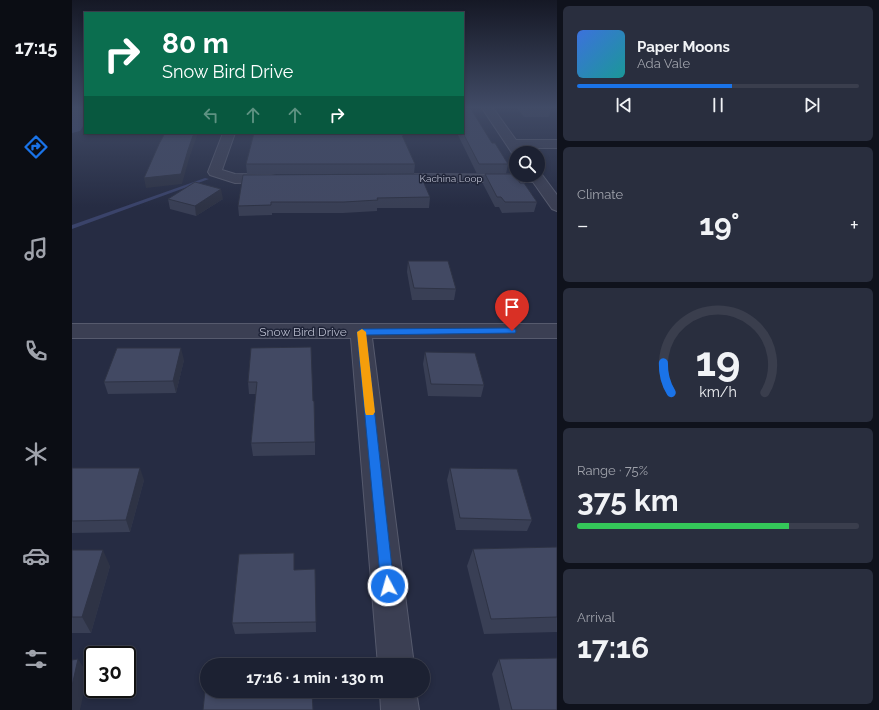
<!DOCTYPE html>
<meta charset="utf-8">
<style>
:root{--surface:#1c2132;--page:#292e3e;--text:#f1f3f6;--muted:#a0a3ac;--line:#3a3e4d;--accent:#1a73e8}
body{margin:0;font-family:Raleway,sans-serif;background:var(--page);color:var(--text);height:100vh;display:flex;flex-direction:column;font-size:15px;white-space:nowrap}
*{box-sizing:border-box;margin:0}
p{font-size:13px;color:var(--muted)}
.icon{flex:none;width:22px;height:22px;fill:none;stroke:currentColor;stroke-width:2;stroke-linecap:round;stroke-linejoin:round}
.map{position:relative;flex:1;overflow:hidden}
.sheet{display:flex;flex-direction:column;gap:6px;padding:6px;background:#0f121c;width:322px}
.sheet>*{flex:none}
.guide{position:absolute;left:12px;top:12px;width:380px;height:122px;border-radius:0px;box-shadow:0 2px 6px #0003,0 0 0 1px var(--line);background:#0b6e4f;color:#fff;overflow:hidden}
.tools{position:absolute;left:437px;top:146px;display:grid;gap:8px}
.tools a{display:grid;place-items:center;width:36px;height:36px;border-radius:50%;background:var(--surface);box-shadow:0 2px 6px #0003,0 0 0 1px var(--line);font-size:20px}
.speed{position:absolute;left:12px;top:646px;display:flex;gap:8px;font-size:20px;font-weight:700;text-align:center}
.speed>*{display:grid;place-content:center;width:52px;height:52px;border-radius:50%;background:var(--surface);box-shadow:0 2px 6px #0003,0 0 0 1px var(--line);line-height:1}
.speed .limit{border:2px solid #111;border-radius:6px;background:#fff;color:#111}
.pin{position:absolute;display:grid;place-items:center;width:34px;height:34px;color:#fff;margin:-41px -17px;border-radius:50% 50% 50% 0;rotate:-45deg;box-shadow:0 0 4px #0007}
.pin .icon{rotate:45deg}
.me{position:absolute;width:44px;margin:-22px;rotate:354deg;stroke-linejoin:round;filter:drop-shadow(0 0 3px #0008)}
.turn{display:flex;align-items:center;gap:14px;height:84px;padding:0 12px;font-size:18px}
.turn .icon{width:52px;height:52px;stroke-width:2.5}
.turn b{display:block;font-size:28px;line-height:34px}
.lanes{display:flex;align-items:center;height:38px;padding:0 12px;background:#0003;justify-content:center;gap:20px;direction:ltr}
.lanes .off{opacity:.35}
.big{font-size:30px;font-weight:700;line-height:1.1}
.sheet .tile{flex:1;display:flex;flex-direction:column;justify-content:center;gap:6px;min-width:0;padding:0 14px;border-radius:6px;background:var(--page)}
.sheet .dial{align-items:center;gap:0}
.dial svg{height:104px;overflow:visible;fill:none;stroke:var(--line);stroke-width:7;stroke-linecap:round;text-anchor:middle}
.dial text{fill:var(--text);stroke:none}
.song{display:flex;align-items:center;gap:12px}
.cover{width:48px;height:48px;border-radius:6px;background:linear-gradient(135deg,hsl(220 70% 55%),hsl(180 70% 35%))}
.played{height:4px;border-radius:2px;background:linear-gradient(90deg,var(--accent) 55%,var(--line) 55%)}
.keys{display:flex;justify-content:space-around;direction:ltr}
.heat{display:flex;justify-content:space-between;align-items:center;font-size:22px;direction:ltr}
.charge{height:6px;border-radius:3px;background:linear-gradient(90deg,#34c759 75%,var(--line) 0)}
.trip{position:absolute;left:128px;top:658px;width:230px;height:40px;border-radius:20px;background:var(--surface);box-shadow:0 2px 6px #0003,0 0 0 1px var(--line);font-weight:700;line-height:40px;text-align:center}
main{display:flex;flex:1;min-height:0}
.dock{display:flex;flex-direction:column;width:72px;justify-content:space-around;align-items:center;background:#0b0d14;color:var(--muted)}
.dock .icon{width:28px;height:28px}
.dock .selected{color:var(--accent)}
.dock b{font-size:18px;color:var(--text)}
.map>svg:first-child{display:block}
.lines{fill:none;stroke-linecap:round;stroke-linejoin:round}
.stream{fill:#3a436a;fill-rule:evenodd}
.river{fill:#3a436a;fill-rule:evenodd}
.street-casing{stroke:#565a6d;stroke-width:2}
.street{fill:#3b3f53;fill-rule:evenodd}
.wall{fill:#393f55}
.shaded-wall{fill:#2e3345}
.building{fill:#424963;stroke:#2e3345}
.route{fill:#1a73e8;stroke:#114b97}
.slow{fill:#f59e0b}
.labels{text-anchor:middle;stroke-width:3;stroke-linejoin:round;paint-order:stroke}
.far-street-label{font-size:10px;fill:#b8bbcc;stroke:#1f2438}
.street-label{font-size:12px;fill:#b8bbcc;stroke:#1f2438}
</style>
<main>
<nav class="dock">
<b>17:15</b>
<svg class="icon selected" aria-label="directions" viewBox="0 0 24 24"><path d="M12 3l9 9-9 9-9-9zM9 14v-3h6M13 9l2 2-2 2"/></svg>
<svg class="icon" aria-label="music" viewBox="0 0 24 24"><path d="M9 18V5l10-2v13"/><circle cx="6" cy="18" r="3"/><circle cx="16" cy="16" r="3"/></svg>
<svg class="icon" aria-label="phone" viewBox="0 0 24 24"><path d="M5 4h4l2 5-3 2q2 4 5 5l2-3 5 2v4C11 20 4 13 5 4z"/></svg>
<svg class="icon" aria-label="climate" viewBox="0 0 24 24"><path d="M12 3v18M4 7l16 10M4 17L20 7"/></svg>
<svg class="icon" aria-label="car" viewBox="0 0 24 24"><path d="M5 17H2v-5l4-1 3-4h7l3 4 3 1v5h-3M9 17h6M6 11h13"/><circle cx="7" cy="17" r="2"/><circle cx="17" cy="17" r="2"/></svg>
<svg class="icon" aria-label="filters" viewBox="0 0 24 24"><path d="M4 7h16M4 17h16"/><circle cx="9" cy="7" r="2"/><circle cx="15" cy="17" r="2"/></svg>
</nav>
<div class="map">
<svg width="485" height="710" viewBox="0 0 485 710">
<rect width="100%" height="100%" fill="#262c43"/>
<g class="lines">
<path class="stream" d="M133,178l4,1 -137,50v-4z"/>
<path class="river" d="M2,108h11v15l-5,8 -8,2v-23z"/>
<defs>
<g id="street">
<path d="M410,108h11l23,32h41v8h-35l3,5h-9v3h-2z"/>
<path d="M151,133h12l-13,37 13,4 36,1 5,1 2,3 -2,3 -41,1 -25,-8 -2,-3z"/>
<path d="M466,172h2l17,23v16l-5,-2 -19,-27h-141l-5,-1 -2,-3 2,-3 5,-1 146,1z"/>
<path d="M0,324h485v14h-185l42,327h-36l-27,-327h-279z"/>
<path d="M308,691h36l3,19h-38z"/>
</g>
</defs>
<use href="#street" class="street-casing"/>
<use href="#street" class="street"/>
</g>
<g class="wall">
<path d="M445,108h33l1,1 -2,8h-25z"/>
<path d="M391,109l29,34 16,21 -2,10h-29l-20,-41h6z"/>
<path d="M182,133h162h-13v4l12,27 -1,10h-167l-1,-10z"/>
<path d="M413,174l35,9 17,19 -3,10 -32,1 -3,-6h-4l-12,-23z"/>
<path d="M171,175l187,22 -1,11h-52v3l-34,2h-71v2l-33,1 -1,-10z"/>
<path d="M96,199h55l-27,17 -26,-7z"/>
<path d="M336,261l48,28 -2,11h-42l-5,-28z"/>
<path d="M179,348l62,53 2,41v13l-62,1 -2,-13 5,-49h-7l-1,-12z"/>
<path d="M353,352l59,33 -3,12 -53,-1 -5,-32z"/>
<path d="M112,360l-8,33 -68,1 -4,-12z"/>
<path d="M0,468l72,12 -14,52 -58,1z"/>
<path d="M378,468l82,52 -5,11 -71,-1 -9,-50z"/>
<path d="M485,547v85l-73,2 -17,-68 6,-17z"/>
<path d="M0,550l38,16 -19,67h-19z"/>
<path d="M243,569l1,63 -81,2 -3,-11 63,-53z"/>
<path d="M427,659l58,51h-57l-8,-36z"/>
</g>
<g class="shaded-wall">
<path d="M122,133h4l-9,26 -7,25 -36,4 -2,-10 44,-28z"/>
<path d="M149,189l2,10 -27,17 -1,-10z"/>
<path d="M109,348l3,12 -8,33 -3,-12z"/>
<path d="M68,468l4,12 -14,52 -4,-12z"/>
<path d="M31,550l7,16 -19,67 -9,-16z"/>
<path d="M6,659l10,15 -8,36h-8v-24z"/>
</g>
<g class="building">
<path d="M391,108v1h8l21,34h3l13,21h-29l-16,-31z"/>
<path d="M453,108h25l1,1h-25z"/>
<path d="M93,133h29l-6,17 -7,24 -37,4 15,-34z"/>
<path d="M182,133h147l14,31h-169z"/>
<path d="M348,174l10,23 -53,1 1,2 -34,2h-73v3l-33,1 5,-31z"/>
<path d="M413,174h29l6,9h4l13,19h-32l-4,-5h-4z"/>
<path d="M123,182l26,7 -26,17 -27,-7z"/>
<path d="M336,261h40l8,28 -42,-1z"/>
<path d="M239,347l2,54h1l1,41 -64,1 6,-61h-9l3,-34z"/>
<path d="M45,348h64l-8,33 -69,1z"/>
<path d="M353,352l50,1 9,32 -53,-1z"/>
<path d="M0,468h68l-14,52 -54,1z"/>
<path d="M378,468l67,1 15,51 -72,-2z"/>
<path d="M485,547v70l-66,2 -18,-70z"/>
<path d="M0,550h31l-21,67h-10z"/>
<path d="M222,553v17l21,-1 1,53 -84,1 7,-69z"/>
<path d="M485,658v52h-45l-13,-51z"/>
<path d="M6,659l-6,27v-26z"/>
<path d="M239,661v4h-103z"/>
<path d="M135,672v19h105l1,19h-110z"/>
</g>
<linearGradient id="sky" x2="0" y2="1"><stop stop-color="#151825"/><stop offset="0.52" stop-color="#414b66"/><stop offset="1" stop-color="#414b66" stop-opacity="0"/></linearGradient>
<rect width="485" height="207" fill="url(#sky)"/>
<path class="route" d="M440,328l3,1 1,2 -1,2 -149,2 28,251 -2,4 -4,2 -5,-2 -2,-4 -24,-254 4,-3z"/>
<path class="slow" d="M290,329l4,3 9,80 -2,3h-7l-1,-3 -8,-80z"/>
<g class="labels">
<g class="far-street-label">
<text x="379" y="182">Kachina Loop</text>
</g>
<g class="street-label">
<text x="231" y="336">Snow Bird Drive</text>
</g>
</g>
</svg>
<div class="tools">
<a><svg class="icon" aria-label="search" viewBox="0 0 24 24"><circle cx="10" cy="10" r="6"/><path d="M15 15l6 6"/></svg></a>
</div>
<div class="speed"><div class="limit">30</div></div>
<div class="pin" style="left:440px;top:331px;background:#d93025"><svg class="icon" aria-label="arrive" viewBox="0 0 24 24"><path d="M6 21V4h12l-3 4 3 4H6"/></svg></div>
<svg class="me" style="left:316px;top:586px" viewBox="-20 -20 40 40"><circle r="17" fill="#1a73e8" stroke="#fff" stroke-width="3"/><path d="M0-11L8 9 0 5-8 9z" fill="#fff"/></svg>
<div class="trip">17:16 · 1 min · 130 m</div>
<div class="guide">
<div class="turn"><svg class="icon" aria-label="right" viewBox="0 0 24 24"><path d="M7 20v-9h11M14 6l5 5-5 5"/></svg><div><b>80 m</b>Snow Bird Drive</div></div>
<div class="lanes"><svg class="icon off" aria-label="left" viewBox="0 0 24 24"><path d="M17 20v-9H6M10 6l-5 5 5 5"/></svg><svg class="icon off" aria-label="ahead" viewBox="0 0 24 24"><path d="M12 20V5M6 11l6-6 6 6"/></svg><svg class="icon off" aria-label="ahead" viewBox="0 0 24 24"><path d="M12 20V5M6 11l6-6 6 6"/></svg><svg class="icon" aria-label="right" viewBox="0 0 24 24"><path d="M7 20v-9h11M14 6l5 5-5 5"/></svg></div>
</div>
</div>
<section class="sheet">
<div class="tile">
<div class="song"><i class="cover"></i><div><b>Paper Moons</b><p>Ada Vale</p></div></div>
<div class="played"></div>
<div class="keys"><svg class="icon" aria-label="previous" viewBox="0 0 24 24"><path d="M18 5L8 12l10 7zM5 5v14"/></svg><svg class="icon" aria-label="pause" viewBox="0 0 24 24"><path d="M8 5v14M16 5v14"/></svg><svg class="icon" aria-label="next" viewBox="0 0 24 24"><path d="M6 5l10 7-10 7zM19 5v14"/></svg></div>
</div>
<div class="tile"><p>Climate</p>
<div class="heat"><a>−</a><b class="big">19°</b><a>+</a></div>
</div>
<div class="tile dial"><svg viewBox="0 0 100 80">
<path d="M14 69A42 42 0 1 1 86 69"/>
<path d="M14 69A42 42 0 0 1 8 46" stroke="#1a73e8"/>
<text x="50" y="56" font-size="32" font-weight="700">19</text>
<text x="50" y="72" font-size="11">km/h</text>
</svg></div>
<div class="tile"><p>Range · 75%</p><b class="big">375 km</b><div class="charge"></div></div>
<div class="tile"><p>Arrival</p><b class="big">17:16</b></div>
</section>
</main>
